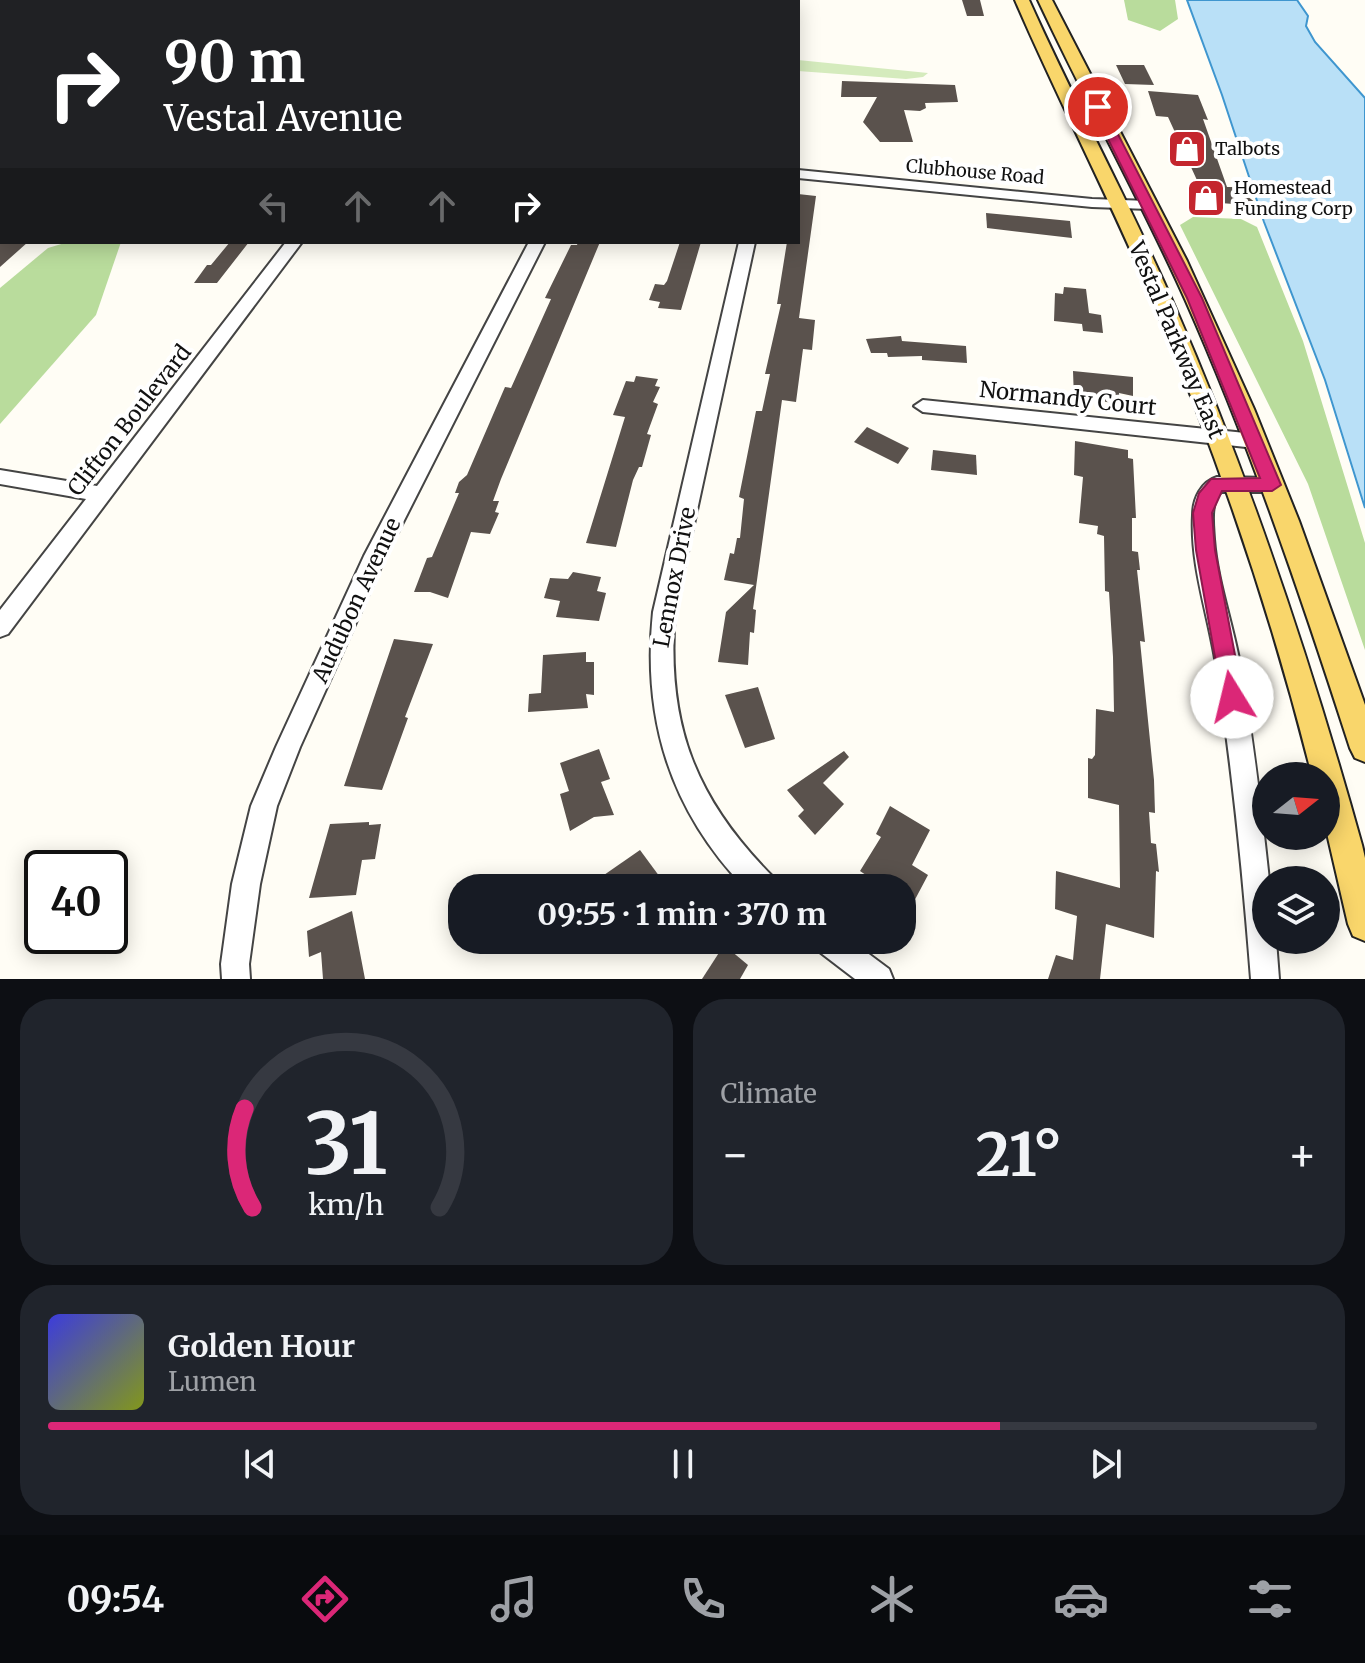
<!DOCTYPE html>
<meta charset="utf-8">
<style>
:root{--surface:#171b24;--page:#20242c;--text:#f1f3f6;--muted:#9ea1a6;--line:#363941;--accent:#db2777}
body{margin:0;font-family:Merriweather,serif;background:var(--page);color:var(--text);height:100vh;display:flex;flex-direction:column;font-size:30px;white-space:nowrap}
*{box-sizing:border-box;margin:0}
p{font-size:26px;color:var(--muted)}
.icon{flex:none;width:44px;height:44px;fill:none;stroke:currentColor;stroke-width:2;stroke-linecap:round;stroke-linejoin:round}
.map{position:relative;height:979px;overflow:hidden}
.panel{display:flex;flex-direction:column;gap:20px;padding:20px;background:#0d0f14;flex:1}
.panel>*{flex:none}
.top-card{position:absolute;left:0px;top:0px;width:800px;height:244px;box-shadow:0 4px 20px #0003;background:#202124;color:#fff;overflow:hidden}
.needle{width:52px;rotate:73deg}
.tools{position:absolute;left:1252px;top:762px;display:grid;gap:16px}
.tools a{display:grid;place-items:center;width:88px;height:88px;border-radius:50%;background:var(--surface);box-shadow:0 4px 20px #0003;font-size:40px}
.speed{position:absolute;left:24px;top:850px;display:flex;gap:16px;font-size:40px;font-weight:700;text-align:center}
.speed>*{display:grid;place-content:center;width:104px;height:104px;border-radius:50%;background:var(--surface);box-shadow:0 4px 20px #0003;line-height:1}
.speed .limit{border:4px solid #111;border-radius:12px;background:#fff;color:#111}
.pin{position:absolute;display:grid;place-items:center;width:68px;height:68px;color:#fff;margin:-34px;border:4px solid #fff;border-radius:50%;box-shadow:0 2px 8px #0007}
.me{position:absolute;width:88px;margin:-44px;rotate:351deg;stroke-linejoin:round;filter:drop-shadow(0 0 6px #0008)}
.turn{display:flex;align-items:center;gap:28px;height:168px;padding:0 32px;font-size:36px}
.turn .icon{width:104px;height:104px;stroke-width:2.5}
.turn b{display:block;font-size:56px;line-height:68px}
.lanes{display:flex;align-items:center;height:76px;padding:0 32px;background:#0003;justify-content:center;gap:40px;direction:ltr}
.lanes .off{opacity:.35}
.big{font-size:60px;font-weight:700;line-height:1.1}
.panel .tile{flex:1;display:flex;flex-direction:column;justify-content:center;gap:12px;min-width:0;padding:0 28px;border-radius:32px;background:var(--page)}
.panel .dial{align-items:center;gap:0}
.dial svg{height:208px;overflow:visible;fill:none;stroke:var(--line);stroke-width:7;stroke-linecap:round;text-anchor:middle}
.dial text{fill:var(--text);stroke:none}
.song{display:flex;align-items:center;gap:24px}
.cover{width:96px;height:96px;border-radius:12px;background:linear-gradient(135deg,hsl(240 70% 55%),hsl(70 70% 35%))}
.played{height:8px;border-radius:4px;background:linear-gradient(90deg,var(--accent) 75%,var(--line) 75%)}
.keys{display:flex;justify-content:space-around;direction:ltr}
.heat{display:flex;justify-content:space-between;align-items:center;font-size:44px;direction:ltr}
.panel .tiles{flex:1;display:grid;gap:20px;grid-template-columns:1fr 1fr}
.tile:last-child{grid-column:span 2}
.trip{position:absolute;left:448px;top:874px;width:468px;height:80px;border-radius:32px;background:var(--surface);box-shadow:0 4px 20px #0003;font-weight:700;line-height:80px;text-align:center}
.tab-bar{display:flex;height:128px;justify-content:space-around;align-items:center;background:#090b0e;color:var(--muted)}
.tab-bar .icon{width:56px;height:56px}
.tab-bar .active{color:var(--accent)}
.tab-bar b{font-size:36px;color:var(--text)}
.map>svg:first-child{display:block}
.green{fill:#d5ebbd}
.forest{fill:#b9dc9c}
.water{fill:#b9e0f7;stroke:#3f96cf;stroke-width:2}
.building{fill:#5a524d}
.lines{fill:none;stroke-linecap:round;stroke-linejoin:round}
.minor-casing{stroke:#444;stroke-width:4}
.major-casing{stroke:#222;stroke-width:4}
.minor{fill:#fff;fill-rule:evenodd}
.major{fill:#f9d66b;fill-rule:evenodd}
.route{fill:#db2777;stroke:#8e194d;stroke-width:2}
.labels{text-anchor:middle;stroke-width:8;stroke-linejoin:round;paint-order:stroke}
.far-poi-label{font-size:18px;fill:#111;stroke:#fff;text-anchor:start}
.far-street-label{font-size:18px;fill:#111;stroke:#fff}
.street-label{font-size:22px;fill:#111;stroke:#fff}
</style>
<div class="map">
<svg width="1365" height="979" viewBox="0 0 1365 979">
<rect width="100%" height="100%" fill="#fffdf5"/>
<path class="green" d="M798,60l130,13 -5,4 -17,2 -108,-8z"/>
<g class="forest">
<path d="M1124,0h51l3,19 -18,12 -32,-11z"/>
<path d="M1193,217l48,2 16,8 46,114 62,202v107l-57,-166 -128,-259z"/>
<path d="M68,242h53l-25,73 -96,109v-136l48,-40z"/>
</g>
<path class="water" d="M1187,0h110l11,16 -2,10 9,16 50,56v410l-40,-128 -61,-158 -42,-127z"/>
<g class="building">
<path d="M962,0h18l4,16h-17z"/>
<path d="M1116,65h28l10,20 -29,-1z"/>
<path d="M842,81l113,4 3,17 -33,1 1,5 -6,3 -16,-1 9,32h-33l-17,-20 14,-25h-36z"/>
<path d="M1148,91l50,4 10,25 -5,-1 24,68h8l25,19 -53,-4 -39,-85 -12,-1z"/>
<path d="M798,194l18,2 -17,122 16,2 -3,30 -9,-1 -7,53 -14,-2 -29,209 3,1 -2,23 -4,-1 -2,33 -30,-3 8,-50 28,-27 -30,-5 6,-27 4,1 3,-16h3l4,-39 -5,-2 17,-86h6l8,-37h-5l16,-70h-4l10,-62h11z"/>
<path d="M986,213l84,8 2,17 -85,-10z"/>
<path d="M0,242h28l-28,25z"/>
<path d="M230,242h19l-32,41h-23l13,-18h4z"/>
<path d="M578,242h22l-99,237 -8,22h6l-4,11 4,1 -9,21 -19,-2 -23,66 -18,-6h-16l13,-34 5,-1 27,-64h-4l4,-11 8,-7 38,-88 6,1 40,-89 -6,-1 26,-53h6z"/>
<path d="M680,242h21l-20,68 -23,-2 2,-6 -11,-2 6,-16 9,1 3,-4z"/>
<path d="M1064,287l22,2 3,24 12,2 2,18 -20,-2 -1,-7 -28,-3 1,-28 8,1z"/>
<path d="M901,336l1,5 64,5 1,17 -45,-3v-4l-34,1 -1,-4h-16l-5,-14z"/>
<path d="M1073,371l60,6v19l-14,-3 1,12 -27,-6h-19z"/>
<path d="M636,376l22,3 -3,7 5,1 -7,15 5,2 -11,30 4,1 -9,32h-3l-6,13 -17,67 -30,-4 39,-126 -12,-2 13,-34 8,1z"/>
<path d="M867,427l42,21 -11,16 -44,-22z"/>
<path d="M1075,441l53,9v8l5,1 3,59h-4v33l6,1 2,18h-3l8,72 -5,-1 14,139 1,33 -6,-1 2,31 5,1 3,28 -3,-1 -2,67 -48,-14 -6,55h-52l8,-24 17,5 4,-44 -22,-7 1,-38 64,17 -1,-83 -31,-7v-40l4,1 3,-4 1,-46 18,3 -1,-55 -4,-65 -4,-1 -1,-55 -7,-2 1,-8 -19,-3 4,-46 -9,-2z"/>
<path d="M933,450l43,5 1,20 -46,-5z"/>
<path d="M573,572l28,5 -4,14 9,2 -7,28 -43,-4 4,-16 -16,-3 6,-20 18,1z"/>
<path d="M394,639l39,5 -28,73 3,1 -26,72 -38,-4z"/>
<path d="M586,652v10h8v33l-8,-1 2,14 -60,4 1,-18 12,-1 2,-38z"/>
<path d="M758,687l17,52 -30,9 -20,-53z"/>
<path d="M599,749l11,30 -9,3 13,33 -20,2 -24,14 -10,-37 9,-3 -9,-28z"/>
<path d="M844,751l5,6 -26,26 21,21 -29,31 -17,-19 6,-6 -17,-20z"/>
<path d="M890,806l40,24 -18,35 16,10 -26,49v-36h-17l-25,-17 21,-34 -5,-3z"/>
<path d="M369,822v3l12,-1 -6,35 -13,1 -6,35 -47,3 21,-74z"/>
<path d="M640,850l28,38h-56l-8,-13z"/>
<path d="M352,911l13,68h-42l-2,-27 -12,5 -2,-26z"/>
<path d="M724,945l24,20 -8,14h-38z"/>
</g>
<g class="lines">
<defs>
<g id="minor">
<path d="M460,0h12l-13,2z"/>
<rect x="0" y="71" width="2" height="8"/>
<path d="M798,170l294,29 57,2 7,4 -7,4 -57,-2 -294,-29z"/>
<path d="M286,242h16l-294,392 -8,3v-27l86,-111 -86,-15v-14l97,16z"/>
<path d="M529,242h16l-159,314 -86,191 -23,59 -17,78 -11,80 1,15h-28l-1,-15 11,-80 19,-78 25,-59 88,-191z"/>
<path d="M739,242h16l-80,370c-9,112 20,187 99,266l4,10h-33c-75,-78 -103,-169 -92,-276z"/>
<path d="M923,400l332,34 10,7 -10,7 -332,-36 -9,-6z"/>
<path d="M1217,477l55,1 7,2 3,5 -3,5 -7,2h-51c-11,12 -8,31 -7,47 3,39 16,76 24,115 14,74 23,151 31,226h-3v60h10l3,39h-28c-8,-103 -18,-206 -34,-308 -7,-52 -27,-103 -24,-156 0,-16 8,-33 24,-38z"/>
<path d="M813,940h37l39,29 4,10h-38l-38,-29z"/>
</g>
<g id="major">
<path d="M1015,0h14c46,103 101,203 146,307 76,174 136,355 187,538l3,13v83l-12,-5 -5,-12 -22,-95v-53h-14c-40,-161 -94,-319 -158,-472 -43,-103 -95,-202 -139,-304z"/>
<path d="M1038,0h14l135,261 67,148 45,112 66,184v57l-10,-4 -5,-10c-49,-152 -100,-303 -165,-449 -45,-101 -100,-198 -147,-299z"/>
</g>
</defs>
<use href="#minor" class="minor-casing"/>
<use href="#major" class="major-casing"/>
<use href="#minor" class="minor"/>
<use href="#major" class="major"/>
</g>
<path class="route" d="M1098,104l6,3 98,191 79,187 -9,6h-50l-10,22 3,37 28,147 -3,7 -8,2 -7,-2 -3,-7 -26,-147 -3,-37 6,-20 12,-14 49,-1 -73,-180 -95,-191z"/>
<defs>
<symbol id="shop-square" viewBox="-11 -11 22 22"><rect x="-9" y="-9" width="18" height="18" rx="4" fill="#c4262e" stroke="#fff"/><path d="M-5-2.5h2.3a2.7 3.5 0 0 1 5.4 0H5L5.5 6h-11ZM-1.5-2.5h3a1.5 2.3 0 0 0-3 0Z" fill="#fff"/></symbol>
</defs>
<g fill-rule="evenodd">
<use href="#shop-square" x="1165" y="127" width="44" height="44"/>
<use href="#shop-square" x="1184" y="176" width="44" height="44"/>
</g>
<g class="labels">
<g class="far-poi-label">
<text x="1215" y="155">Talbots</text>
<text x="1234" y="194">Homestead<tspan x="1234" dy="21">Funding Corp</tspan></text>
</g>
<g class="far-street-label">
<text transform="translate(975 172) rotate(5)" y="6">Clubhouse Road</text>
</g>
<g class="street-label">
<text transform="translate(1177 340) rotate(67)" y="8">Vestal Parkway East</text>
<text transform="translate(1068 398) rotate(6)" y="8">Normandy Court</text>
<text transform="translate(129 420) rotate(-52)" y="8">Clifton Boulevard</text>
<text transform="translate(674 577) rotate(-79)" y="8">Lennox Drive</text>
<text transform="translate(356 600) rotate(-65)" y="8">Audubon Avenue</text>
</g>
</g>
</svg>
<div class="tools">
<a><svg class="needle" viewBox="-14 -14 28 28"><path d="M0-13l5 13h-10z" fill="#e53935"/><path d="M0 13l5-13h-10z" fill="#9ea1a6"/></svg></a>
<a><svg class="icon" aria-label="layers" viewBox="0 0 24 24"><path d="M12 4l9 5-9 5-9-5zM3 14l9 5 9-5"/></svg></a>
</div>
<div class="speed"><div class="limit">40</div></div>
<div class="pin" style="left:1098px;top:107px;background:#d93025"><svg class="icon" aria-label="arrive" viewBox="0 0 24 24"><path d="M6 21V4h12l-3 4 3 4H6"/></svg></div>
<svg class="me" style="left:1232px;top:697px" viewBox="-20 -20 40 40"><circle r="19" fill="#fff"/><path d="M0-13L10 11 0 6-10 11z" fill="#db2777"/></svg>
<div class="trip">09:55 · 1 min · 370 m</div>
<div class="top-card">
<div class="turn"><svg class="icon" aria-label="right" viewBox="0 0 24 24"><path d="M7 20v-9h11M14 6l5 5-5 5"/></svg><div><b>90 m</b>Vestal Avenue</div></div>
<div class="lanes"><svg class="icon off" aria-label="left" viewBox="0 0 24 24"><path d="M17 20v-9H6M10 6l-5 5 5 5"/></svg><svg class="icon off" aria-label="ahead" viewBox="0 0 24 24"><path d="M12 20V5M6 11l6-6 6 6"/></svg><svg class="icon off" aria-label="ahead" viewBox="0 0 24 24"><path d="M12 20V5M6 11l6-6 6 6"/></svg><svg class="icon" aria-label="right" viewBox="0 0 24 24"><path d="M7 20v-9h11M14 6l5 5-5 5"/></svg></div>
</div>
</div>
<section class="panel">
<div class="tiles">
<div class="tile dial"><svg viewBox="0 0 100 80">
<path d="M14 69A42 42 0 1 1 86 69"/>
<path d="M14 69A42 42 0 0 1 11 31" stroke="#db2777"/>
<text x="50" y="56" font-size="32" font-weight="700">31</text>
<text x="50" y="72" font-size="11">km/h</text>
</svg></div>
<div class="tile"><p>Climate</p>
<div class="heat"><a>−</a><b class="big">21°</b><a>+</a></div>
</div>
<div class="tile">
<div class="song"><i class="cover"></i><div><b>Golden Hour</b><p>Lumen</p></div></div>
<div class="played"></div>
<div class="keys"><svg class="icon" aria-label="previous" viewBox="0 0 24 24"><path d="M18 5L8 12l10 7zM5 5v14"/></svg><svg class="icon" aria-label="pause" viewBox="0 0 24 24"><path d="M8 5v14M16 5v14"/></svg><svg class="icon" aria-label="next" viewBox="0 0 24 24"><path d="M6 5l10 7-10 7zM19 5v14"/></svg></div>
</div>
</div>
</section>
<nav class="tab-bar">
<b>09:54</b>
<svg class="icon active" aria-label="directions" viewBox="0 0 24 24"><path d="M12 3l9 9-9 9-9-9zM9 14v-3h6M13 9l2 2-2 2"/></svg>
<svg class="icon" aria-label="music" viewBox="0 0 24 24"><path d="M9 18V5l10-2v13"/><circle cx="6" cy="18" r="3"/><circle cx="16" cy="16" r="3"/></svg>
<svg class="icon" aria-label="phone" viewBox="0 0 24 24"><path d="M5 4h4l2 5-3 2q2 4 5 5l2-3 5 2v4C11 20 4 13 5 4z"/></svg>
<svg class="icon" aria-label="climate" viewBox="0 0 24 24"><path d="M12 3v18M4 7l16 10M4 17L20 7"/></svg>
<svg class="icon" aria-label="car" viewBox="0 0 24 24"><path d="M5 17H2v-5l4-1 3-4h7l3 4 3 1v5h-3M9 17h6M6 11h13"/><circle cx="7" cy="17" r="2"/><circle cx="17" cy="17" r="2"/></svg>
<svg class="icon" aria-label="filters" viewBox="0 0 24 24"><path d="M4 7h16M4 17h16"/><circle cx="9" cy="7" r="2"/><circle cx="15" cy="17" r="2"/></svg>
</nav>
